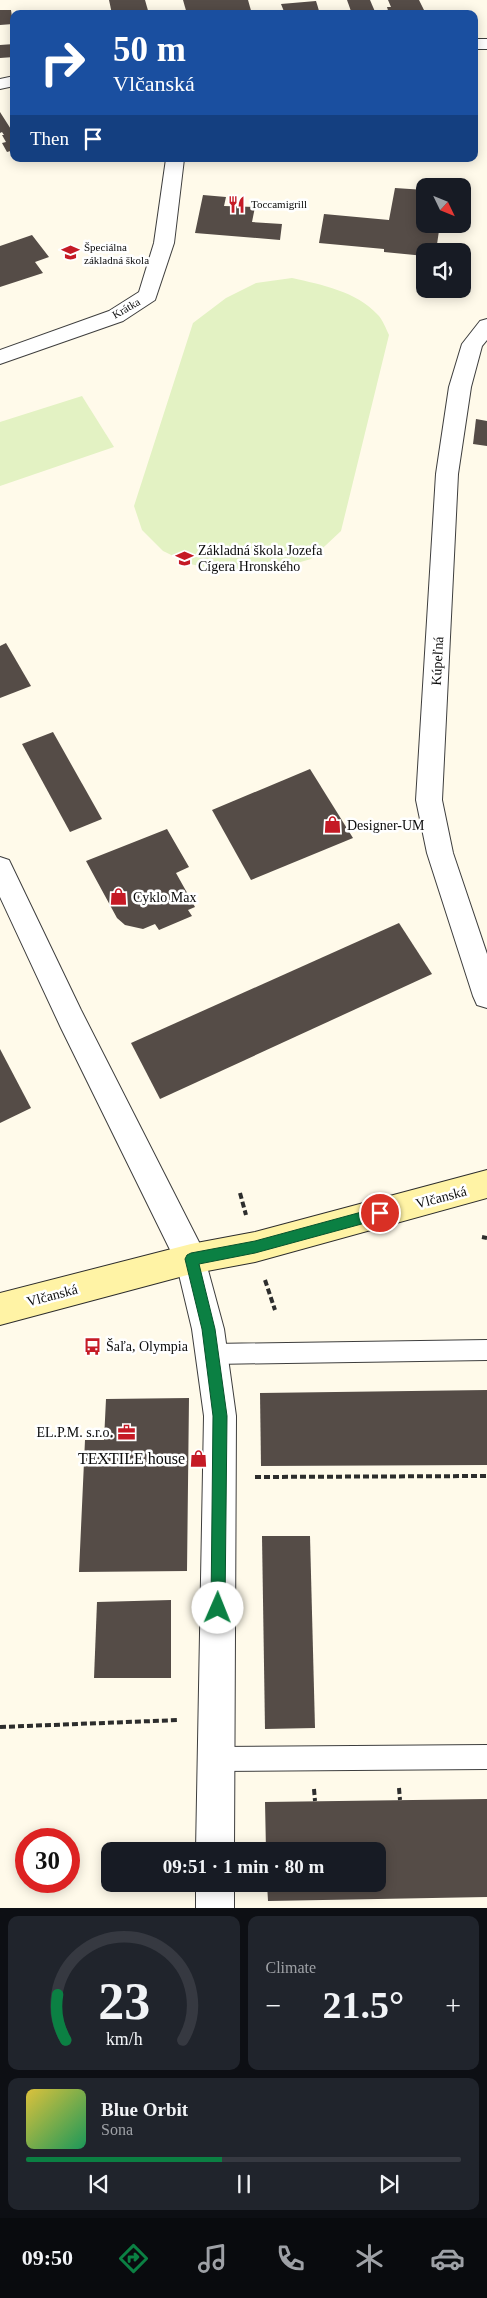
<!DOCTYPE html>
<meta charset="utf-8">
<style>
:root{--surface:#171b24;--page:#20242c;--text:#f1f3f6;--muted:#9ea1a6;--line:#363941;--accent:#0b8043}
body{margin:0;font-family:"Times New Roman",serif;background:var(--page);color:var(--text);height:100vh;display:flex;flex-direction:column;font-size:19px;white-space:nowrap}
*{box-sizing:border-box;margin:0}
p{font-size:16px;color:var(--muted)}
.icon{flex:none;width:28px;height:28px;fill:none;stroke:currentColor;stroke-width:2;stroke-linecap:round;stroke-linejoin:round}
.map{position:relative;height:1908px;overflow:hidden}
.details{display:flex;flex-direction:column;gap:8px;padding:8px;background:#0d0f14;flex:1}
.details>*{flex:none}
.hud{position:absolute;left:10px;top:10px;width:468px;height:152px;border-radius:10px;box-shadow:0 2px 12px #0003;background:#1a4fa0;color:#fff;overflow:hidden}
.needle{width:32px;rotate:133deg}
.tools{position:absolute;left:416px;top:178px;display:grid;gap:10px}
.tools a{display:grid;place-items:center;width:55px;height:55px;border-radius:10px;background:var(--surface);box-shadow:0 2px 12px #0003;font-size:25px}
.speed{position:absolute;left:15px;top:1828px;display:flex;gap:10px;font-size:25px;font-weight:700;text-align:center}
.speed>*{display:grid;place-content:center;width:65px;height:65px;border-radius:50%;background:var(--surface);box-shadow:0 2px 12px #0003;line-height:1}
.speed .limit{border:8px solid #d22;background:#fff;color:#111}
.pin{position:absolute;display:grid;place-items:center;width:42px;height:42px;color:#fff;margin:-21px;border:2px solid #fff;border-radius:50%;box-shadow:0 1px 5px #0007}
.me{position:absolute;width:55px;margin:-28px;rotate:1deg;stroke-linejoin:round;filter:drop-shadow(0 0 4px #0008)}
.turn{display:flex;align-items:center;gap:18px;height:105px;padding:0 20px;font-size:22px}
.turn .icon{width:65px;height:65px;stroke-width:2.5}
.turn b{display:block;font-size:35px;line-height:42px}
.then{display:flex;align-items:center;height:48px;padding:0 20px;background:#0003;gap:10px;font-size:19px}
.big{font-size:38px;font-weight:700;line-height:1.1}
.details .card{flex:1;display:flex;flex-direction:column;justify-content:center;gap:8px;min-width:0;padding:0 18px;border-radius:10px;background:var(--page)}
.details .dial{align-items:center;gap:0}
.dial svg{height:130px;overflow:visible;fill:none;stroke:var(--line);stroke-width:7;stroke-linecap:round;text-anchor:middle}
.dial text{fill:var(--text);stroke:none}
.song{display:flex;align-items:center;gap:15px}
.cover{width:60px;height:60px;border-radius:8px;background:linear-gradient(135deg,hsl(50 70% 55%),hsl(150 70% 35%))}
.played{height:5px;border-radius:2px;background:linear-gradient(90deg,var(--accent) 45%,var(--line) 45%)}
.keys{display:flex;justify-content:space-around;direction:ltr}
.heat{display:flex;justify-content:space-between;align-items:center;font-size:28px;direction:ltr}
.details .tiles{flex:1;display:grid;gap:8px;grid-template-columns:1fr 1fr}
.card:last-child{grid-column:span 2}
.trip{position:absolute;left:101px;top:1842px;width:285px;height:50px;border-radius:10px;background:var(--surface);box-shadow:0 2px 12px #0003;font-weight:700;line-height:50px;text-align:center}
.tab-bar{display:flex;height:80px;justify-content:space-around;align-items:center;background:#090b0e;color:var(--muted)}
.tab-bar .icon{width:35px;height:35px}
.tab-bar .current{color:var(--accent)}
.tab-bar b{font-size:22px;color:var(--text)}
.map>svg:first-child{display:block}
.pitch{fill:#e3f2c3}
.building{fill:#554c47}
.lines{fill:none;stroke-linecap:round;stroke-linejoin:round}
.lane-casing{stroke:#3e3e3e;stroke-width:2}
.street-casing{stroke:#3e3e3e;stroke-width:2}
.secondary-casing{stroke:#2d2d2d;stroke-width:2}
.path{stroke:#2d2d2d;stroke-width:4;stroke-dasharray:6 3;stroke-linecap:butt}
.lane{fill:#fff;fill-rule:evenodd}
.street{fill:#fff;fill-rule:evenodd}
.secondary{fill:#fff3a5;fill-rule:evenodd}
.route{fill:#0b8043;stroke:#07532c}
.labels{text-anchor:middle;stroke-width:5;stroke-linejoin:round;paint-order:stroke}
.far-poi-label{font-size:11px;fill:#0b0b0b;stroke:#fff;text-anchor:start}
.far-street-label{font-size:11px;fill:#0b0b0b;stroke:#fff}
.poi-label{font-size:14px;fill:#0b0b0b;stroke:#fff;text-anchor:start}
.street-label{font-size:14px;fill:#0b0b0b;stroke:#fff}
.near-poi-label{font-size:16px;fill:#0b0b0b;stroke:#fff;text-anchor:end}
</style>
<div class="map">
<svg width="487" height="1908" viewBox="0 0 487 1908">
<rect width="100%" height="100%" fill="#fffaea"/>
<g class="pitch">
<path d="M292,278c30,7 64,13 86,37 5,5 8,14 11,20l-48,196 -30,28 -42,12h-45l-34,-7 -27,-13 -21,-21 -8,-24 59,-183 33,-25 30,-15z"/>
<path d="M82,396l32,51 -114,39v-64z"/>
</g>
<g class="building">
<path d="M109,0h36l4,14h-37z"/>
<path d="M183,0h65l4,14h-65z"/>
<path d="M347,0h23l6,14h-24z"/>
<path d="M388,0h31l7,14h-37l-2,-7h4z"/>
<path d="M316,1l4,13h-35l-4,-10z"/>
<path d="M0,10h11l2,14 -13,1z"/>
<path d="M14,44v13l-14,1v-13z"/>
<path d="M0,112l14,22v16l-7,2 -5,-9 4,-1 -4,-7h2l-2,-3 -2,1z"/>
<path d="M395,188l30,2v34h15l-4,27h-11v5l-41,-4v-3l-65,-6 5,-29 65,6z"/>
<path d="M203,195l23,2 -2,9 31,1 -3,15 30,2 -2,16 -85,-7z"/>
<path d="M32,235l17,22 -14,5 8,11 -43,14v-41z"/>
<path d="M476,419l11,2v25l-14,-2z"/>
<path d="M6,643l25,43 -31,12v-52z"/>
<path d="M53,732l49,87 -32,13 -48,-88z"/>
<path d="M310,769l43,69 -102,42 -39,-70z"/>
<path d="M167,829l22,38 -13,6 19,34 -7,3 4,6 -33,14 -4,-6 -12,5 -18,-4 -8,-7 -31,-57z"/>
<path d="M399,923l33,51 -272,125 -29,-56z"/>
<path d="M0,1049l31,59 -31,15z"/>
<path d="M487,1390v75l-226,1 -1,-73z"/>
<path d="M189,1398l-2,173 -108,1 6,-132h19l2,-41z"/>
<path d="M262,1536h48l5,192 -50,1z"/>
<path d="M171,1600v78h-77l3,-76z"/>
<path d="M487,1799v98l-219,4 -1,-17h111v-33h-112l-1,-49z"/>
</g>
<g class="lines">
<defs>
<g id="lane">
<path d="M487,1340v20l-274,4 -7,-3 -3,-7 3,-7 7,-3z"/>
<path d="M487,1745v24l-271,2 -8,-4 -4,-8 4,-8 8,-4z"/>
</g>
<g id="street">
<rect x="474" y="39" width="13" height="10"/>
<path d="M14,76v10l-14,3v-10z"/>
<path d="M166,159h18l-10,84 -19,57 -32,21 -123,43v-14l109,-39 30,-19 15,-49z"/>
<path d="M487,319v21l-5,6 -11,41 -13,87 -16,326 11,53 34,101v54l-10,-3 -4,-9 -46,-143 -11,-53 20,-326 13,-87 13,-43 18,-23z"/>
<path d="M0,857l9,3 72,150 121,238 22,81 12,87 -2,435h-38l8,-435 -12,-87 -16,-67 -115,-234 -61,-131z"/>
<rect x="196" y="1884" width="38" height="24"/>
</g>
<path id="secondary" d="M487,1170v28l-232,64 -64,12 -191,51v-32l191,-49 64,-12z"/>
</defs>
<use href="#lane" class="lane-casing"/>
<use href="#street" class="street-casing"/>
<use href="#secondary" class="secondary-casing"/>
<g class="path">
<path d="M240,1193l6,22"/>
<path d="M482,1237l5,1"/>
<path d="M265,1280l10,30"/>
<path d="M255,1477l232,-1"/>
<path d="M0,1727l179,-7"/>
<path d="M399,1788l1,12"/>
<path d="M314,1789l1,12"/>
</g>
<use href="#lane" class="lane"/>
<use href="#street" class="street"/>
<use href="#secondary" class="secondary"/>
</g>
<path class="route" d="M380,1207l4,2 2,4 -2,4 -4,2 -125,34 -56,11 16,65 12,87 -2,192 -2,6 -5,2 -5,-2 -2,-6 2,-192 -11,-87 -17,-70 2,-4 4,-2 64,-12z"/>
<defs>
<symbol id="restaurant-bare" viewBox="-9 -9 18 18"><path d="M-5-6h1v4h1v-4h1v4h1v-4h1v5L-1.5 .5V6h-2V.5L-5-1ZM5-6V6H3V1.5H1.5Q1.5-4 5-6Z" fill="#c51a25" stroke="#fff" stroke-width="2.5" paint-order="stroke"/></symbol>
<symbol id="school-bare" viewBox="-9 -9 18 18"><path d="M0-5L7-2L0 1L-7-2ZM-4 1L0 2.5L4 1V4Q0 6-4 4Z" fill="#c51a25" stroke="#fff" stroke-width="2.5" paint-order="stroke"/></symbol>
<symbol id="shop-bare" viewBox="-9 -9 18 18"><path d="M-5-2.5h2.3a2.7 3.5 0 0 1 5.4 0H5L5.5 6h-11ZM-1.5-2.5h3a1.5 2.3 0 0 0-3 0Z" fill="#c51a25" stroke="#fff" stroke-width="2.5" paint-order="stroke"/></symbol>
<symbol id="bus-bare" viewBox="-9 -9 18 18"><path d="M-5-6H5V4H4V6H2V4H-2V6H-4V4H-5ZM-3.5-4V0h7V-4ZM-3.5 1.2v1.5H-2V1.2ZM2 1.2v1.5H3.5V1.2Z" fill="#c51a25" stroke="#fff" stroke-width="2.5" paint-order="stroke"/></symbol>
<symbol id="office-bare" viewBox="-9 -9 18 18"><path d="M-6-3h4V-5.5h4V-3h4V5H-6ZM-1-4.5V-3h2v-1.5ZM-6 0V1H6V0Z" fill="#c51a25" stroke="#fff" stroke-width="2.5" paint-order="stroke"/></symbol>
</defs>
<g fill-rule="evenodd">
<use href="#restaurant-bare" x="224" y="192" width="25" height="25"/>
<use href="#school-bare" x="58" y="240" width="25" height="25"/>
<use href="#school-bare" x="172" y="546" width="25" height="25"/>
<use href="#shop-bare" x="320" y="812" width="25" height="25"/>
<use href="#shop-bare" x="106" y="884" width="25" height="25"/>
<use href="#bus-bare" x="80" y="1334" width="25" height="25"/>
<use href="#office-bare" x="114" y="1420" width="25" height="25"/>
<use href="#shop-bare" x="186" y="1446" width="25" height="25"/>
</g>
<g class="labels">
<g class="far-poi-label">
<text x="251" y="208">Toccamigrill</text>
<text x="84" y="251">Špeciálna<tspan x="84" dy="13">základná škola</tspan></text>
</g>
<g class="far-street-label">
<text transform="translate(126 308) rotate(-30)" y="4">Krátka</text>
</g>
<g class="poi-label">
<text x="198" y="555">Základná škola Jozefa<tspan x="198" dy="16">Cígera Hronského</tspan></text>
<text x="347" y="830">Designer-UM</text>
<text x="133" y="902">Cyklo Max</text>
<text x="106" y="1351">Šaľa, Olympia</text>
<text x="113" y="1437" text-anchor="end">EL.P.M. s.r.o.</text>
</g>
<g class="street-label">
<text transform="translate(437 661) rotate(-87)" y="5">Kúpeľná</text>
<text transform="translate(441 1197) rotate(-15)" y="5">Vlčanská</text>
<text transform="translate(52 1295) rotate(-15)" y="5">Vlčanská</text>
</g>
<g class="near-poi-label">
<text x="185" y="1464">TEXTILE house</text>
</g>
</g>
</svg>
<div class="tools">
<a><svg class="needle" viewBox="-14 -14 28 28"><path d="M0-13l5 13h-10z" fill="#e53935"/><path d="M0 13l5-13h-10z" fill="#9ea1a6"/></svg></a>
<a><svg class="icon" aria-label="sound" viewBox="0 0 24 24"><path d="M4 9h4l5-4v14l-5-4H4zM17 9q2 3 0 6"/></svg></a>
</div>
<div class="speed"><div class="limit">30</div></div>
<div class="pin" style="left:380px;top:1213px;background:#d93025"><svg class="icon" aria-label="arrive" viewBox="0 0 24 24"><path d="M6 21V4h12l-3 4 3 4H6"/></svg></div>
<svg class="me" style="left:218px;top:1608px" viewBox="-20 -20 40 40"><circle r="19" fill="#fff"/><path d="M0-13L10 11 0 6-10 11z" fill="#0b8043"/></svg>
<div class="trip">09:51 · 1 min · 80 m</div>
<div class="hud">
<div class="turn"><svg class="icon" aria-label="right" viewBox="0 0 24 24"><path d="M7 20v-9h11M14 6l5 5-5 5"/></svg><div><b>50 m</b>Vlčanská</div></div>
<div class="then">Then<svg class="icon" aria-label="arrive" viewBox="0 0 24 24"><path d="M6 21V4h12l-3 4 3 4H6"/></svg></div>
</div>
</div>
<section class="details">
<div class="tiles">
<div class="card dial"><svg viewBox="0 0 100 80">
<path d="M14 69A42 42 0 1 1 86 69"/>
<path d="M14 69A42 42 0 0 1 9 41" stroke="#0b8043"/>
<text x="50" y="56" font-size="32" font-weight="700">23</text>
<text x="50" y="72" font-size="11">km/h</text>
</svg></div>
<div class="card"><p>Climate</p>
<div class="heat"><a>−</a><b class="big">21.5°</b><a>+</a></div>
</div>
<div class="card">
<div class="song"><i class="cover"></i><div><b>Blue Orbit</b><p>Sona</p></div></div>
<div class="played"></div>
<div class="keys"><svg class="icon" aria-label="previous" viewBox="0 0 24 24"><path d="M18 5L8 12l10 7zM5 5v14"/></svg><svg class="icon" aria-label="pause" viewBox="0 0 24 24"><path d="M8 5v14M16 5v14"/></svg><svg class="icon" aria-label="next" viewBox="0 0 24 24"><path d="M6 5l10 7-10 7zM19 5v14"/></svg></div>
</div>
</div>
</section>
<nav class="tab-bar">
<b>09:50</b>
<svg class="icon current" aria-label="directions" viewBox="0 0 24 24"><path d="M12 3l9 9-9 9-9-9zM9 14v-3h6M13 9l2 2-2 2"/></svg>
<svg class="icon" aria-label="music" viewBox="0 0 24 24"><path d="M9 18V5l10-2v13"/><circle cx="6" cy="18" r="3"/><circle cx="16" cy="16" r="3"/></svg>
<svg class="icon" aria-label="phone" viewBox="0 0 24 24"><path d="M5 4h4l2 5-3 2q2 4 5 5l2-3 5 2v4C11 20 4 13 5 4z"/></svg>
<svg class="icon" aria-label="climate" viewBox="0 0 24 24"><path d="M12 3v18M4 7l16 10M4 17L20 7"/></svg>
<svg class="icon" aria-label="car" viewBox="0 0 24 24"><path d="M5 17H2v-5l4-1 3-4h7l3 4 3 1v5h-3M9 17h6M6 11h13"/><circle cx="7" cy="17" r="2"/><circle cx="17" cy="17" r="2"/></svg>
</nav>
